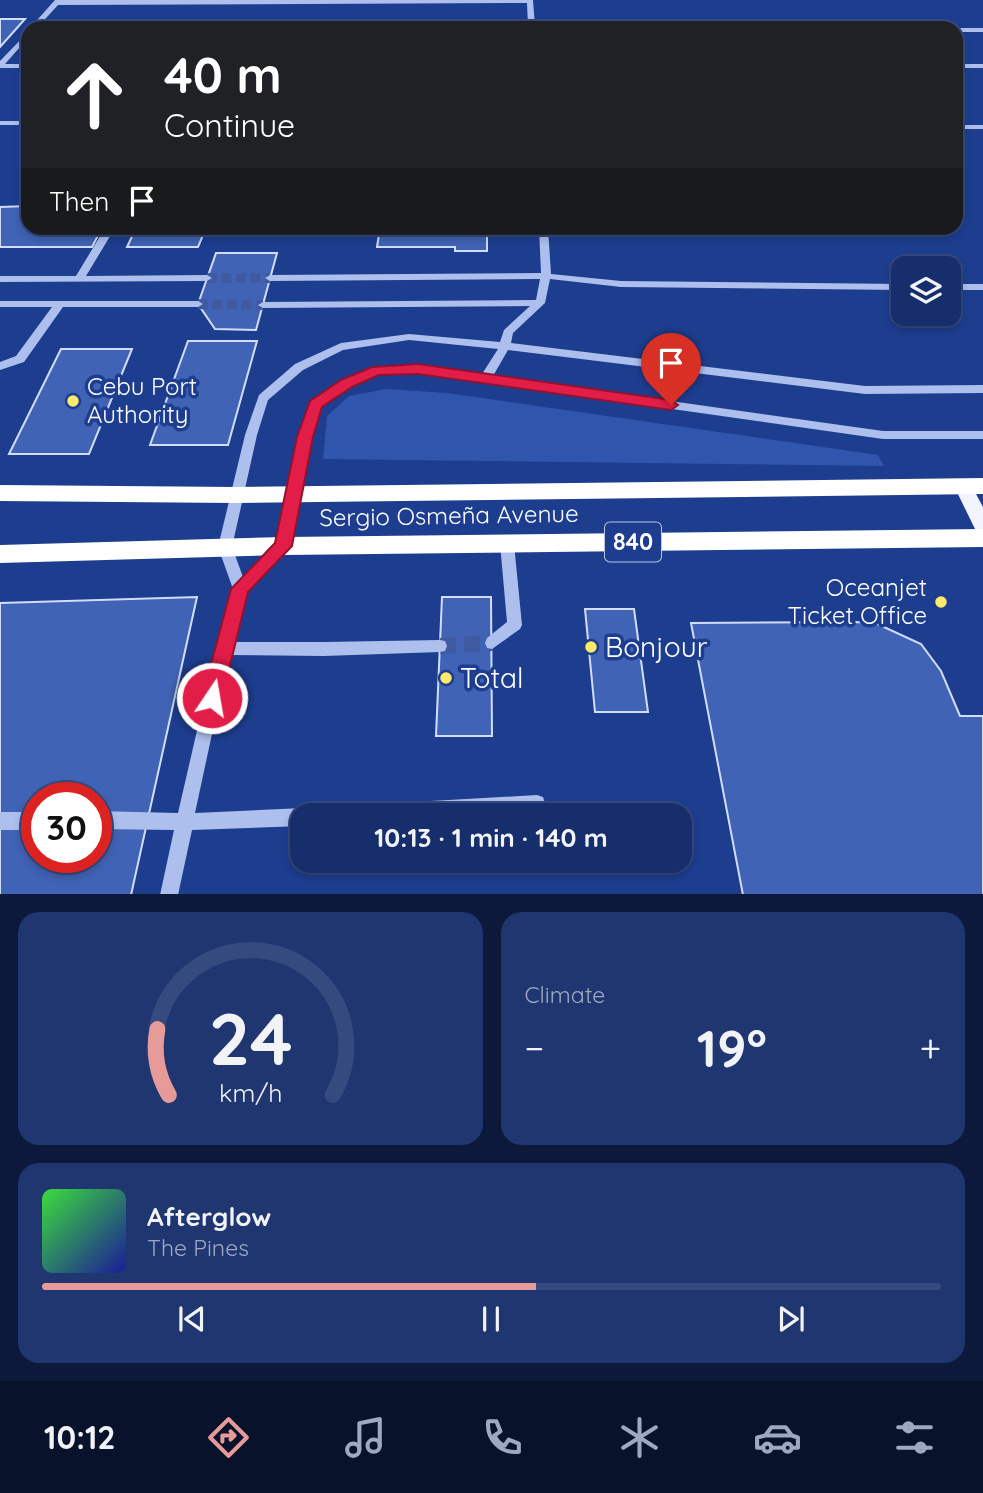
<!DOCTYPE html>
<meta charset="utf-8">
<style>
:root{--surface:#162e6b;--page:#1f3671;--text:#f1f3f6;--muted:#9ea8c1;--line:#354a7e;--accent:#e69b98}
body{margin:0;font-family:Quicksand,sans-serif;background:var(--page);color:var(--text);height:100vh;display:flex;flex-direction:column;font-size:26px;white-space:nowrap}
*{box-sizing:border-box;margin:0}
p{font-size:23px;color:var(--muted)}
.icon{flex:none;width:38px;height:38px;fill:none;stroke:currentColor;stroke-width:2;stroke-linecap:round;stroke-linejoin:round}
.map{position:relative;height:894px;overflow:hidden}
.sheet{display:flex;flex-direction:column;gap:18px;padding:18px;background:#0c193b;flex:1}
.sheet>*{flex:none}
.top-card{position:absolute;left:21px;top:21px;width:942px;height:214px;border-radius:21px;box-shadow:0 4px 10px #0003,0 0 0 2px var(--line);background:#202124;color:#fff;overflow:hidden}
.controls{position:absolute;left:891px;top:256px;display:grid;gap:14px}
.controls a{display:grid;place-items:center;width:70px;height:70px;border-radius:14px;background:var(--surface);box-shadow:0 4px 10px #0003,0 0 0 2px var(--line);font-size:35px}
.speed{position:absolute;left:21px;top:782px;display:flex;gap:14px;font-size:35px;font-weight:700;text-align:center}
.speed>*{display:grid;place-content:center;width:91px;height:91px;border-radius:50%;background:var(--surface);box-shadow:0 4px 10px #0003,0 0 0 2px var(--line);line-height:1}
.speed .limit{border:10px solid #d22;background:#fff;color:#111}
.pin{position:absolute;display:grid;place-items:center;width:60px;height:60px;color:#fff;margin:-72px -30px;border-radius:50% 50% 50% 0;rotate:-45deg;box-shadow:0 0 7px #0007}
.pin .icon{rotate:45deg}
.me{position:absolute;width:77px;margin:-38px;rotate:12deg;stroke-linejoin:round;filter:drop-shadow(0 0 5px #0008)}
.turn{display:flex;align-items:center;gap:24px;height:147px;padding:0 28px;font-size:32px}
.turn .icon{width:91px;height:91px;stroke-width:2.5}
.turn b{display:block;font-size:49px;line-height:60px}
.then{display:flex;align-items:center;height:66px;padding:0 28px;background:#0003;gap:14px;font-size:26px}
.big{font-size:52px;font-weight:700;line-height:1.1}
.sheet .widget{flex:1;display:flex;flex-direction:column;justify-content:center;gap:10px;min-width:0;padding:0 24px;border-radius:21px;background:var(--page)}
.sheet .dial{align-items:center;gap:0}
.dial svg{height:182px;overflow:visible;fill:none;stroke:var(--line);stroke-width:7;stroke-linecap:round;text-anchor:middle}
.dial text{fill:var(--text);stroke:none}
.song{display:flex;align-items:center;gap:21px}
.cover{width:84px;height:84px;border-radius:10px;background:linear-gradient(135deg,hsl(120 70% 55%),hsl(240 70% 35%))}
.played{height:7px;border-radius:4px;background:linear-gradient(90deg,var(--accent) 55%,var(--line) 55%)}
.keys{display:flex;justify-content:space-around;direction:ltr}
.heat{display:flex;justify-content:space-between;align-items:center;font-size:38px;direction:ltr}
.sheet .tiles{flex:1;display:grid;gap:18px;grid-template-columns:1fr 1fr}
.widget:last-child{grid-column:span 2}
.trip{position:absolute;left:290px;top:803px;width:402px;height:70px;border-radius:21px;background:var(--surface);box-shadow:0 4px 10px #0003,0 0 0 2px var(--line);font-weight:700;line-height:70px;text-align:center}
.menu{display:flex;height:112px;justify-content:space-around;align-items:center;background:#09122b;color:var(--muted)}
.menu .icon{width:49px;height:49px}
.menu .on{color:var(--accent)}
.menu b{font-size:32px;color:var(--text)}
.map>svg:first-child{display:block}
.green{fill:#3055ad}
.building{fill:#4163b5;stroke:#d1ddfa;stroke-width:2;fill-rule:evenodd}
.lines{fill:none;stroke-linecap:round;stroke-linejoin:round}
.minor-tunnel-far1{stroke:#3f5aa0;stroke-width:10;stroke-dasharray:10 4.5;stroke-linecap:butt}
.minor-tunnel{stroke:#3f5aa0;stroke-width:16;stroke-dasharray:16 8;stroke-linecap:butt}
.minor{fill:#acbfed;fill-rule:evenodd}
.major{fill:#f2f5ff;fill-rule:evenodd}
.highway{fill:#fff;fill-rule:evenodd}
.route{fill:#e11d48;stroke:#92132f;stroke-width:2}
.poi-dot{fill:#fde96a;stroke:#1d3d8f;stroke-width:2.5}
.labels{text-anchor:middle;stroke-width:7;stroke-linejoin:round;paint-order:stroke}
.shield{fill:#1d3d8f;stroke:#bbc5dd;stroke-width:2}
.shield-label{font-size:23px;font-weight:bold;fill:#fff}
.poi-label{font-size:24px;fill:#fff;stroke:#1d3d8f;text-anchor:start}
.street-label{font-size:24px;fill:#fff;stroke:#1d3d8f}
.near-poi-label{font-size:28px;fill:#fff;stroke:#1d3d8f;text-anchor:start}
</style>
<div class="map">
<svg width="983" height="895" viewBox="0 0 983 895">
<rect width="100%" height="100%" fill="#1d3d8f"/>
<path class="green" d="M386,389l61,4 431,62 6,11 -561,-7 4,-43 22,-20z"/>
<g class="building">
<path d="M0,19h25l-25,28z"/>
<path d="M28,206v22h74l-10,19h-92v-40z"/>
<path d="M136,228h70l-8,19h-71z"/>
<path d="M380,228h107v23h-32v-4h-78z"/>
<path d="M216,253h61l-21,77 -41,-1 -17,-25z"/>
<path d="M188,341h69l-29,104h-78z"/>
<path d="M61,349h71l-43,105h-80z"/>
<path d="M197,597l-66,298h-131v-292zM37,798h59v60h-59z"/>
<path d="M442,597h49l1,139h-56z"/>
<path d="M585,609h49l14,103h-53z"/>
<path d="M873,622l48,22 20,27 19,45h23v179h-240l-52,-272z"/>
</g>
<g class="lines">
<g class="minor-tunnel-far1">
<path d="M207,278h63"/>
<path d="M198,304l65,1"/>
</g>
<path class="minor-tunnel" d="M440,646l52,-3"/>
<g class="minor">
<path d="M55,0h478l2,26h50l3,2h-115l3,-2h52l-1,-23 -469,2 -21,23h-7z"/>
<rect x="956" y="28" width="27" height="4"/>
<path d="M28,32v6l-23,26h23v4h-28v-7z"/>
<rect x="956" y="64" width="27" height="4"/>
<rect x="0" y="121" width="28" height="4"/>
<rect x="956" y="125" width="27" height="4"/>
<path d="M105,228h10l-29,48 121,-1 5,3 -5,3 -207,1v-6h76z"/>
<path d="M539,228h9l3,46 70,7 282,3v6l-282,-3 -71,-8 -5,24 -32,30 -2,10 354,43 118,-1v8l-118,1 -357,-44 -15,26 390,55h100v8h-100l-465,-66 -39,1 -28,13 -31,19 -9,31 -20,109 -45,46 -14,50h92l116,-2 5,1 2,5 -2,5 -5,1 -116,4 -95,-1 -34,158 108,-5 6,3 2,5h-8v10l-111,4 -14,65h-18l14,-65 -78,-1v-18l82,2 38,-165 17,-59 -15,-42 27,-112 14,-40 36,-31 46,-21 68,-9 91,8 4,-12 26,-24 -267,2 -5,-3 5,-3 273,-2 4,-21 -270,2 -5,-3 5,-3 271,-2zM409,340l89,9 -16,25 -64,-9 -41,1 -34,15 -32,20 -12,36 -21,107 -35,33 -11,-30 25,-112 11,-35 35,-30 40,-20z"/>
<rect x="948" y="284" width="35" height="6"/>
<path d="M0,301h198l5,3 -5,3h-135l-39,55 -24,8v-8l16,-6 36,-49h-52z"/>
<path d="M507,539l5,1 2,4 8,81 -2,4 -28,20 -5,-1 -2,-5 2,-5 20,-16 -7,-78 2,-4z"/>
<path d="M537,795l6,2 2,6 -2,6 -6,2 -66,5h-154l2,-6 6,-3z"/>
<rect x="0" y="812" width="37" height="18"/>
</g>
<path class="major" d="M963,479l6,2 14,26v26l-7,-2 -22,-45 3,-5z"/>
<g class="highway">
<path d="M983,478v16l-747,9 -236,-2v-16l236,2z"/>
<path d="M983,529v18l-699,8 -284,8v-18l284,-8z"/>
</g>
</g>
<path class="route" d="M418,364l253,36 7,5 -7,5 -253,-36 -39,1 -27,12 -30,20 -9,30 -21,109 -44,46 -26,106 -3,6 -7,3 -7,-3 -3,-6 29,-109 44,-46 22,-106 13,-36 31,-21 31,-13z"/>
<g class="poi-dot">
<circle cx="73" cy="401" r="7"/>
<circle cx="941" cy="602" r="7"/>
<circle cx="591" cy="647" r="7"/>
<circle cx="446" cy="678" r="7"/>
</g>
<g class="labels">
<rect class="shield" x="605" y="522.5" width="56" height="39" rx="5"/>
<g class="shield-label">
<text x="633" y="550">840</text>
</g>
<g class="poi-label">
<text x="87" y="395">Cebu Port<tspan x="87" dy="28">Authority</tspan></text>
<text x="927" y="596" text-anchor="end">Oceanjet<tspan x="927" dy="28">Ticket Office</tspan></text>
</g>
<g class="street-label">
<text transform="translate(449 516) rotate(-1)" y="8">Sergio Osmeña Avenue</text>
</g>
<g class="near-poi-label">
<text x="605" y="657">Bonjour</text>
<text x="460" y="688">Total</text>
</g>
</g>
</svg>
<div class="controls">
<a><svg class="icon" aria-label="layers" viewBox="0 0 24 24"><path d="M12 4l9 5-9 5-9-5zM3 14l9 5 9-5"/></svg></a>
</div>
<div class="speed"><div class="limit">30</div></div>
<div class="pin" style="left:671px;top:405px;background:#d93025"><svg class="icon" aria-label="arrive" viewBox="0 0 24 24"><path d="M6 21V4h12l-3 4 3 4H6"/></svg></div>
<svg class="me" style="left:212px;top:698px" viewBox="-20 -20 40 40"><circle r="17" fill="#e11d48" stroke="#fff" stroke-width="3"/><path d="M0-11L8 9 0 5-8 9z" fill="#fff"/></svg>
<div class="trip">10:13 · 1 min · 140 m</div>
<div class="top-card">
<div class="turn"><svg class="icon" aria-label="ahead" viewBox="0 0 24 24"><path d="M12 20V5M6 11l6-6 6 6"/></svg><div><b>40 m</b>Continue</div></div>
<div class="then">Then<svg class="icon" aria-label="arrive" viewBox="0 0 24 24"><path d="M6 21V4h12l-3 4 3 4H6"/></svg></div>
</div>
</div>
<section class="sheet">
<div class="tiles">
<div class="widget dial"><svg viewBox="0 0 100 80">
<path d="M14 69A42 42 0 1 1 86 69"/>
<path d="M14 69A42 42 0 0 1 9 40" stroke="#e69b98"/>
<text x="50" y="56" font-size="32" font-weight="700">24</text>
<text x="50" y="72" font-size="11">km/h</text>
</svg></div>
<div class="widget"><p>Climate</p>
<div class="heat"><a>−</a><b class="big">19°</b><a>+</a></div>
</div>
<div class="widget">
<div class="song"><i class="cover"></i><div><b>Afterglow</b><p>The Pines</p></div></div>
<div class="played"></div>
<div class="keys"><svg class="icon" aria-label="previous" viewBox="0 0 24 24"><path d="M18 5L8 12l10 7zM5 5v14"/></svg><svg class="icon" aria-label="pause" viewBox="0 0 24 24"><path d="M8 5v14M16 5v14"/></svg><svg class="icon" aria-label="next" viewBox="0 0 24 24"><path d="M6 5l10 7-10 7zM19 5v14"/></svg></div>
</div>
</div>
</section>
<nav class="menu">
<b>10:12</b>
<svg class="icon on" aria-label="directions" viewBox="0 0 24 24"><path d="M12 3l9 9-9 9-9-9zM9 14v-3h6M13 9l2 2-2 2"/></svg>
<svg class="icon" aria-label="music" viewBox="0 0 24 24"><path d="M9 18V5l10-2v13"/><circle cx="6" cy="18" r="3"/><circle cx="16" cy="16" r="3"/></svg>
<svg class="icon" aria-label="phone" viewBox="0 0 24 24"><path d="M5 4h4l2 5-3 2q2 4 5 5l2-3 5 2v4C11 20 4 13 5 4z"/></svg>
<svg class="icon" aria-label="climate" viewBox="0 0 24 24"><path d="M12 3v18M4 7l16 10M4 17L20 7"/></svg>
<svg class="icon" aria-label="car" viewBox="0 0 24 24"><path d="M5 17H2v-5l4-1 3-4h7l3 4 3 1v5h-3M9 17h6M6 11h13"/><circle cx="7" cy="17" r="2"/><circle cx="17" cy="17" r="2"/></svg>
<svg class="icon" aria-label="filters" viewBox="0 0 24 24"><path d="M4 7h16M4 17h16"/><circle cx="9" cy="7" r="2"/><circle cx="15" cy="17" r="2"/></svg>
</nav>
